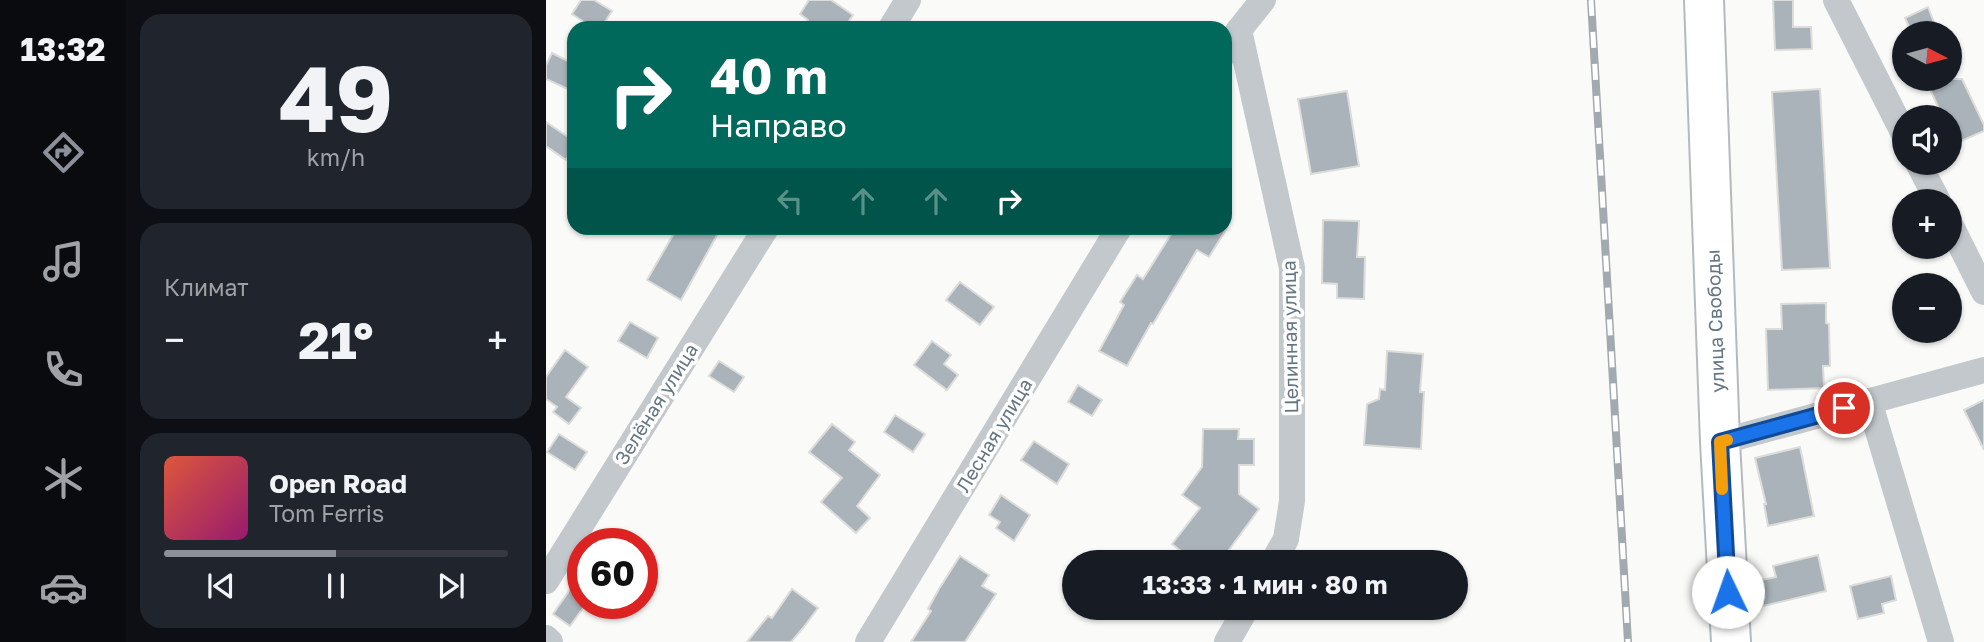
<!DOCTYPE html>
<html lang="ru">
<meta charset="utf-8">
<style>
:root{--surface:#171b24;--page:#20242c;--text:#f1f3f6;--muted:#9ea1a6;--line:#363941;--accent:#8c9099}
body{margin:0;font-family:"Golos Text",sans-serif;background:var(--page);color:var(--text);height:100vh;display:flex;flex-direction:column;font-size:26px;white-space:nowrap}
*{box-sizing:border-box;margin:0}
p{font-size:23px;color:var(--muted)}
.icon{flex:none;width:38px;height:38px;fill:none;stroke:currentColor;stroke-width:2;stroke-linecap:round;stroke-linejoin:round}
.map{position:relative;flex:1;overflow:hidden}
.details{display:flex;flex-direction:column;gap:14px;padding:14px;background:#0d0f14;width:420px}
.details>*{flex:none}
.hud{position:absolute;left:21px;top:21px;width:665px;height:214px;border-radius:21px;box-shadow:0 2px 5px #0004;background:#00695c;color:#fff;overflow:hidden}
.needle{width:46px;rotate:96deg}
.fabs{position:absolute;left:1346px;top:21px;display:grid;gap:14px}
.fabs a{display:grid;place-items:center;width:70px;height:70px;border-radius:50%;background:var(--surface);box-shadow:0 2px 5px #0004;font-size:35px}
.speed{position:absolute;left:21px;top:528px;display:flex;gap:14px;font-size:35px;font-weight:700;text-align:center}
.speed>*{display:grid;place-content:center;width:91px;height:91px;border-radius:50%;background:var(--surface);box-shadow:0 2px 5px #0004;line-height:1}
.speed .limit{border:10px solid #d22;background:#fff;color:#111}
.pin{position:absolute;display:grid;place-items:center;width:60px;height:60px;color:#fff;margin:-30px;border:4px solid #fff;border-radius:50%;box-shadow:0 2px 7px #0007}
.me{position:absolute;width:77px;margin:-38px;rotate:357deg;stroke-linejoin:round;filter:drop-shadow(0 0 5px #0008)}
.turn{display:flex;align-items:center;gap:24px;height:147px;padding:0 28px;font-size:32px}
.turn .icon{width:91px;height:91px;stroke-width:2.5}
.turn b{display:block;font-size:49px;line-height:60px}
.lanes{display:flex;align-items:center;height:66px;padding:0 28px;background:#0003;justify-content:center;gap:35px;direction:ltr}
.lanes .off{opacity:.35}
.big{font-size:52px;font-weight:700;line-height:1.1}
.details .tile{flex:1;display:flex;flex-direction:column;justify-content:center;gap:10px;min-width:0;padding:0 24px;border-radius:21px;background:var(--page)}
.details .dial{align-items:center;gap:0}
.dial b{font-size:91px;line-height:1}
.song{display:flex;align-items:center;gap:21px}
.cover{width:84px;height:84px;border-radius:10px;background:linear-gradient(135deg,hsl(10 70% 55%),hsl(320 70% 35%))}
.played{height:7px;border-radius:4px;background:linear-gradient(90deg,var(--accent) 50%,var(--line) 50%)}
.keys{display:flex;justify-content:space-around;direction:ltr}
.heat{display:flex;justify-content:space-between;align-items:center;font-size:38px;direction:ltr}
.trip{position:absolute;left:516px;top:550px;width:406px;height:70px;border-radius:35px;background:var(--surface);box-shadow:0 2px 5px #0004;font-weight:700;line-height:70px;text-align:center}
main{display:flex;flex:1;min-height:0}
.tabs{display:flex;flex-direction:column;width:126px;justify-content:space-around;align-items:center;background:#090b0e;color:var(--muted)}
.tabs .icon{width:49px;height:49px}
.tabs .on{color:var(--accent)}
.tabs b{font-size:32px;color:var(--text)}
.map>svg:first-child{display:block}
.building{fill:#aab3b9;stroke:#dcdcda;stroke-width:2}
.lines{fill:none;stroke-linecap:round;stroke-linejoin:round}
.primary-casing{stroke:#b5babe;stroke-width:42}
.street{stroke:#c3c8cc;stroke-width:26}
.primary{stroke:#fff;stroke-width:38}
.rail-casing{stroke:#a2aab0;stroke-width:8}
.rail{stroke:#fff;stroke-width:5;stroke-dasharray:16;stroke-linecap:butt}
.route-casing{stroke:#114b97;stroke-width:18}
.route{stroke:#1a73e8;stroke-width:12}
.slow{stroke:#f59e0b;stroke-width:12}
.labels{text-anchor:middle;stroke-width:7;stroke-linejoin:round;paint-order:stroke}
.street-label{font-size:19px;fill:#657683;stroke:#fff}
</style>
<main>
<nav class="tabs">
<b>13:32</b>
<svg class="icon on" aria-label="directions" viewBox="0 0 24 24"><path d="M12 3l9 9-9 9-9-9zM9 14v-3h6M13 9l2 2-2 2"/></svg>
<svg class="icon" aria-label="music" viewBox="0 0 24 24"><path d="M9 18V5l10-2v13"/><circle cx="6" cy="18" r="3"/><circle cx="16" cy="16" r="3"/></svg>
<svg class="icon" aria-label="phone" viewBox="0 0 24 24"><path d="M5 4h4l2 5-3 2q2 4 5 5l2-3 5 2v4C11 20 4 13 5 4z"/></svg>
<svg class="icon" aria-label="climate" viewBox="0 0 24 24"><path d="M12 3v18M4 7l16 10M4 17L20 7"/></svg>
<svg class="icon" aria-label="car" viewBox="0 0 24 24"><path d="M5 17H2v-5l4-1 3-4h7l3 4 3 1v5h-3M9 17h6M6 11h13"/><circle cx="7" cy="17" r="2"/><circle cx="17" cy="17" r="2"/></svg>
</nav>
<section class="details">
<div class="tile dial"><b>49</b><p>km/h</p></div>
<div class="tile"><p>Климат</p>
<div class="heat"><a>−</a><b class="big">21°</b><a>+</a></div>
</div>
<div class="tile">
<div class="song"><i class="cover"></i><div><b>Open Road</b><p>Tom Ferris</p></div></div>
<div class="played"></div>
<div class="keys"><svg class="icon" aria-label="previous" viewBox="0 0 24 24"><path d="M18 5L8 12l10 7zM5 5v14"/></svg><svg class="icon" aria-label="pause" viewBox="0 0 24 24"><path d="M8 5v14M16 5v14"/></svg><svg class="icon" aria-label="next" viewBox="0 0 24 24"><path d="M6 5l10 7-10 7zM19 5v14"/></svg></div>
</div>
</section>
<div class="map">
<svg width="1438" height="642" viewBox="0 0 1438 642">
<rect width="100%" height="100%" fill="#fafaf8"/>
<g class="building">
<path d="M35,0h13l18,11 -11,17h-8l-21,-14z"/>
<path d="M263,0h22l22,15 -9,13h-41l5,-8 -8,-6z"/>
<path d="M1227,0h20v27h18l1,22 -37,1z"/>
<path d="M1382,7l7,18 -18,8h-5l-7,-15z"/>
<path d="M6,53l22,11v28l-28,-13v-14z"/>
<path d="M1379,79h37l22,46v6l-34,15v-29h-7z"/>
<path d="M1274,89l10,179 -48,2 -10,-178z"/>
<path d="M801,91l12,75 -48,8 -13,-75z"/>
<path d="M0,122l28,19v7l-8,12 -20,-14z"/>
<path d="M777,220l36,1 -2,36h8l-1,42 -27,-1v-14l-15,-1z"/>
<path d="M131,228h44l-40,72 -34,-20z"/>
<path d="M629,228h52l-18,29 -12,-7 -44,74 -2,-1 -24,43 -28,-15 25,-46 -4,-3 17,-27 6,4z"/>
<path d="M414,282l34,25 -14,18 -34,-25z"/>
<path d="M1280,303v20l3,1 1,42h-7l1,22 -56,2 -2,-61h16l-1,-25z"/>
<path d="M84,322l28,16 -11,20 -29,-17z"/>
<path d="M386,341l19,14 -7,9 14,11 -11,15 -33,-25z"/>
<path d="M19,350l23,17 -22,30 15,11 -12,16 -16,-12 4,-5 -11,-8v-22z"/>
<path d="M841,351l36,3 -3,38h4l-3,57 -57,-4 3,-41 12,-5 1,-10 5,1z"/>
<path d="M173,361l25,16 -10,15 -25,-16z"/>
<path d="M532,385l24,15 -10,16 -24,-14z"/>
<path d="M1438,400v50l-20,-40z"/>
<path d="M349,415l30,19 -12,18 -29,-20z"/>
<path d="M286,424l23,18 -6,8 31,25 -23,31 13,12 -14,15 -35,-31 21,-24 -33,-26z"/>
<path d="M657,429h36l-1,10h16v26h-15v29l20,15 -39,53h-25l-23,-18 28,-36 -18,-13 20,-28z"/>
<path d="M13,434l28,18 -12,18 -28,-18z"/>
<path d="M488,441l35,23 -12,20 -36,-24z"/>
<path d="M1254,447l14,69 -46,10 -4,-22h2l-11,-46z"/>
<path d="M455,495l29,20 -16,26 -18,-13 4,-6 -11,-7z"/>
<path d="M1272,555l8,36 -63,15 -6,-25 19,-4 -3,-11z"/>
<path d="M414,556l29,19 -7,11 14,8 -31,48h-54l20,-31 -3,-2 11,-20z"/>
<path d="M37,571v37l-13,18 -17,-12z"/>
<path d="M1345,576l5,24 -14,4 2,9 -26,6 -8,-33z"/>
<path d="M246,589l26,19 -15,20 -12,14h-44l21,-26 4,2z"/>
</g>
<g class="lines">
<defs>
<path id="primary" d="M1158,0l16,442 11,200"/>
</defs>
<use href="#primary" class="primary-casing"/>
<g class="street">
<path d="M1290,0l68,134"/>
<path d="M345,28l17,-28"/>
<path d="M693,30l53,238v233l-6,38 -13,23"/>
<path d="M679,53l14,-23 24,-30"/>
<path d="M1372,163l20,38"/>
<path d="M1404,224l34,68"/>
<path d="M1323,401l72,241"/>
<path d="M1174,442l264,-72"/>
<path d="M0,581l220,-353"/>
<path d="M0,638l4,4"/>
<path d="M322,642l251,-414"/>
<path d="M681,642l20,-35"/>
</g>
<use href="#primary" class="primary"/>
<defs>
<path id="rail" d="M1045,0l37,642"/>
</defs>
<use href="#rail" class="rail-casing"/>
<use href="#rail" class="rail"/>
</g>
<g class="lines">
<defs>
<path id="route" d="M1182,592l-8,-150 124,-34"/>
</defs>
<use href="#route" class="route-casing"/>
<use href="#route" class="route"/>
<path class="slow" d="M1176,489l-2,-47 7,-2"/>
</g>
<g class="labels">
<g class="street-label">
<text transform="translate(1169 321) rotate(-92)" y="7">улица Свободы</text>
<text transform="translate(744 337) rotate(-91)" y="7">Целинная улица</text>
<text transform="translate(110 404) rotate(-58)" y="7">Зелёная улица</text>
<text transform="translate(448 435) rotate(-59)" y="7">Лесная улица</text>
</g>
</g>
</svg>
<div class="fabs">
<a><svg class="needle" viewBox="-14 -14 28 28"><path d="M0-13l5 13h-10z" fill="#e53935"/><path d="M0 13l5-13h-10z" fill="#9ea1a6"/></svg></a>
<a><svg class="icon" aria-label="sound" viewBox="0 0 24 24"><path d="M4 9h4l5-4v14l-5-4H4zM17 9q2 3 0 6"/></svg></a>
<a>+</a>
<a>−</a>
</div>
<div class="speed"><div class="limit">60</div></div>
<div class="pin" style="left:1298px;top:408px;background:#d93025"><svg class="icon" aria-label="arrive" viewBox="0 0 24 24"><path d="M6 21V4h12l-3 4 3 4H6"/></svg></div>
<svg class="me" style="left:1182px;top:592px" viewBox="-20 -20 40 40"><circle r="19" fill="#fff"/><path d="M0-13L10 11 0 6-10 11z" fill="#1a73e8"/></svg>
<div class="trip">13:33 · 1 мин · 80 m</div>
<div class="hud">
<div class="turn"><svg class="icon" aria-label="right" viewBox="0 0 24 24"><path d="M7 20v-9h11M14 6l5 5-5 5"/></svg><div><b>40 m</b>Направо</div></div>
<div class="lanes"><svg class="icon off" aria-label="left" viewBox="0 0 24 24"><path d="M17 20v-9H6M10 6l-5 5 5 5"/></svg><svg class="icon off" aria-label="ahead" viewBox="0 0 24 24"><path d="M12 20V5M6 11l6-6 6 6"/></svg><svg class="icon off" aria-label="ahead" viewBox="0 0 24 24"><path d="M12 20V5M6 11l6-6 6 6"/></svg><svg class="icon" aria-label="right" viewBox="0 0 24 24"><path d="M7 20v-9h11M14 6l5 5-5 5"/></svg></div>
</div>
</div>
</main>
